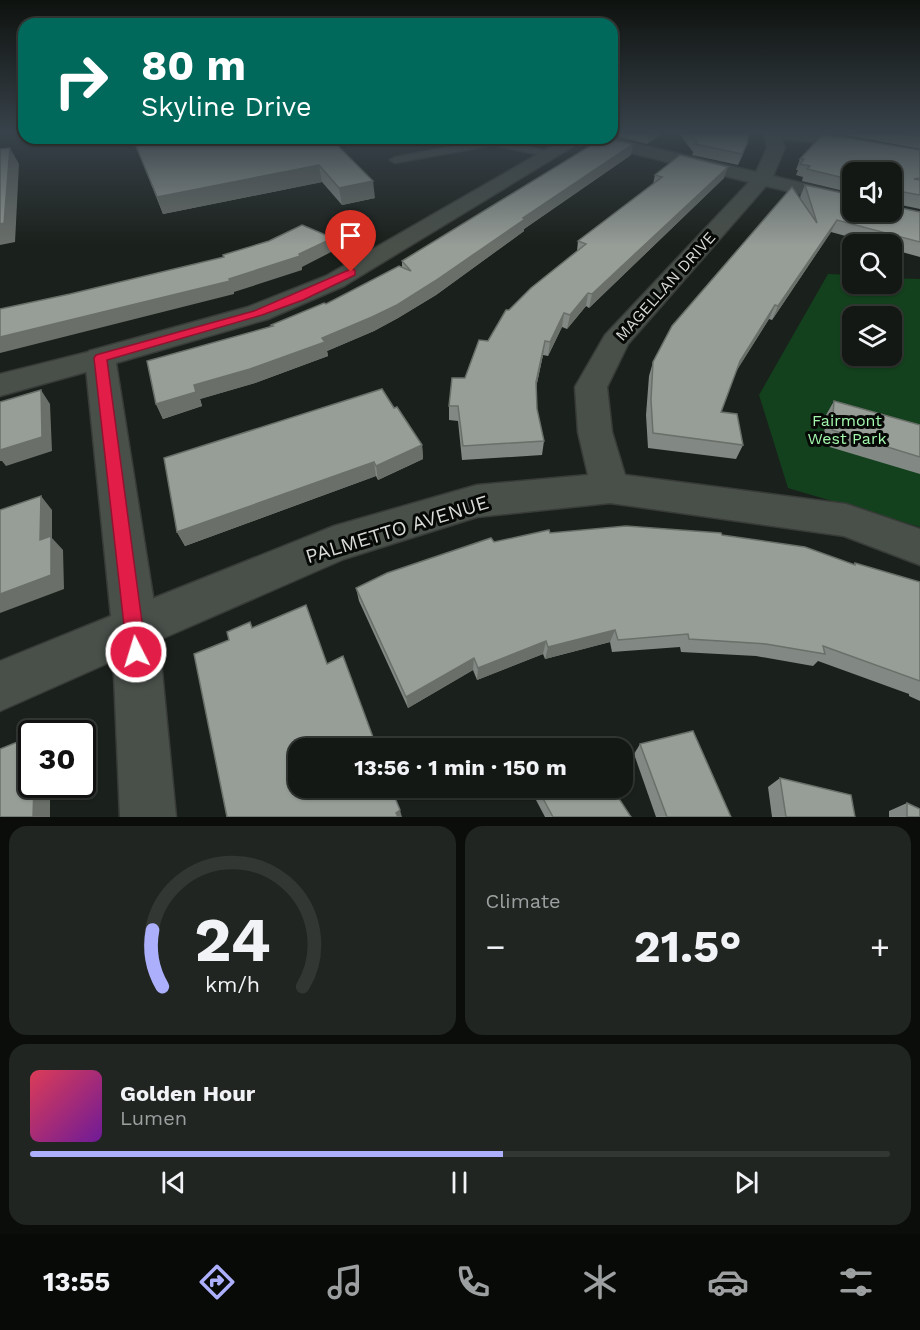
<!DOCTYPE html>
<meta charset="utf-8">
<style>
:root{--surface:#141814;--page:#212522;--text:#f1f3f6;--muted:#9da0a0;--line:#333734;--accent:#acaffb}
body{margin:0;font-family:"Work Sans",sans-serif;background:var(--page);color:var(--text);height:100vh;display:flex;flex-direction:column;font-size:22px;white-space:nowrap}
*{box-sizing:border-box;margin:0}
p{font-size:20px;color:var(--muted)}
.icon{flex:none;width:33px;height:33px;fill:none;stroke:currentColor;stroke-width:2;stroke-linecap:round;stroke-linejoin:round}
.map{position:relative;height:817px;overflow:hidden}
.panel{display:flex;flex-direction:column;gap:9px;padding:9px;background:#0b0d0b;flex:1}
.panel>*{flex:none}
.top-card{position:absolute;left:18px;top:18px;width:600px;height:126px;border-radius:18px;box-shadow:0 2px 4px #0004,0 0 0 2px var(--line);background:#00695c;color:#fff;overflow:hidden}
.buttons{position:absolute;left:842px;top:162px;display:grid;gap:12px}
.buttons a{display:grid;place-items:center;width:60px;height:60px;border-radius:12px;background:var(--surface);box-shadow:0 2px 4px #0004,0 0 0 2px var(--line);font-size:30px}
.speed{position:absolute;left:18px;top:720px;display:flex;gap:12px;font-size:30px;font-weight:700;text-align:center}
.speed>*{display:grid;place-content:center;width:78px;height:78px;border-radius:50%;background:var(--surface);box-shadow:0 2px 4px #0004,0 0 0 2px var(--line);line-height:1}
.speed .limit{border:3px solid #111;border-radius:9px;background:#fff;color:#111}
.pin{position:absolute;display:grid;place-items:center;width:51px;height:51px;color:#fff;margin:-62px -26px;border-radius:50% 50% 50% 0;rotate:-45deg;box-shadow:0 0 6px #0007}
.pin .icon{rotate:45deg}
.me{position:absolute;width:66px;margin:-33px;rotate:355deg;stroke-linejoin:round;filter:drop-shadow(0 0 4px #0008)}
.turn{display:flex;align-items:center;gap:21px;height:126px;padding:0 24px;font-size:27px}
.turn .icon{width:78px;height:78px;stroke-width:2.5}
.turn b{display:block;font-size:42px;line-height:51px}
.big{font-size:45px;font-weight:700;line-height:1.1}
.panel .widget{flex:1;display:flex;flex-direction:column;justify-content:center;gap:9px;min-width:0;padding:0 21px;border-radius:18px;background:var(--page)}
.panel .dial{align-items:center;gap:0}
.dial svg{height:156px;overflow:visible;fill:none;stroke:var(--line);stroke-width:7;stroke-linecap:round;text-anchor:middle}
.dial text{fill:var(--text);stroke:none}
.song{display:flex;align-items:center;gap:18px}
.cover{width:72px;height:72px;border-radius:9px;background:linear-gradient(135deg,hsl(350 70% 55%),hsl(280 70% 35%))}
.played{height:6px;border-radius:3px;background:linear-gradient(90deg,var(--accent) 55%,var(--line) 55%)}
.keys{display:flex;justify-content:space-around;direction:ltr}
.heat{display:flex;justify-content:space-between;align-items:center;font-size:33px;direction:ltr}
.panel .tiles{flex:1;display:grid;gap:9px;grid-template-columns:1fr 1fr}
.widget:last-child{grid-column:span 2}
.trip{position:absolute;left:288px;top:738px;width:345px;height:60px;border-radius:18px;background:var(--surface);box-shadow:0 2px 4px #0004,0 0 0 2px var(--line);font-weight:700;line-height:60px;text-align:center}
.tab-bar{display:flex;height:96px;justify-content:space-around;align-items:center;background:#080a08;color:var(--muted)}
.tab-bar .icon{width:42px;height:42px}
.tab-bar .active{color:var(--accent)}
.tab-bar b{font-size:27px;color:var(--text)}
.map>svg:first-child{display:block}
.green{fill:#13411d;fill-rule:evenodd}
.lines{fill:none;stroke-linecap:round;stroke-linejoin:round}
.service-casing{stroke:#383b38;stroke-width:3}
.minor-casing{stroke:#383b38;stroke-width:3}
.tertiary-casing{stroke:#383b38;stroke-width:3}
.service{fill:#49504a;fill-rule:evenodd}
.minor{fill:#49504a;fill-rule:evenodd}
.tertiary{fill:#49504a;fill-rule:evenodd}
.wall{fill:#828883}
.shaded-wall{fill:#6a6f6a}
.building{fill:#979e98;stroke:#6a6f6a;stroke-width:1.5}
.route{fill:#e11d48;stroke:#92132f;stroke-width:1.5}
.labels{text-anchor:middle;stroke-width:6;stroke-linejoin:round;paint-order:stroke}
.street-label{font-size:16px;fill:#d7dad7;stroke:#070907}
.park-label{font-size:16px;fill:#a4f8ae;stroke:#070907}
.near-street-label{font-size:20px;fill:#d7dad7;stroke:#070907}
</style>
<div class="map">
<svg width="920" height="817" viewBox="0 0 920 817">
<rect width="100%" height="100%" fill="#1a201b"/>
<path class="green" d="M828,274l24,1v9h39v-6l29,1v248l-132,-39 -29,-93zM852,316h39v40h-39z"/>
<g class="lines">
<defs>
<path id="service" d="M493,139l17,2 45,13 -5,3 -57,-12 -98,18 -5,-3 5,-3z"/>
<g id="minor">
<path d="M764,132l67,2 89,17v10l-89,-17 -49,-5 3,9 -12,28 79,19v12l-86,-21 -138,158 -21,43 5,45 13,43 221,29 74,25v36l-76,-29 -234,-33 -133,14 -133,42 -185,81 17,177h-56l-8,-189 7,-16 215,-86 143,-41 111,-10 -10,-43 -3,-45 30,-52 144,-153 -163,-40 -3,-4h29l144,34 11,-24z"/>
<path d="M100,349l11,2 4,7 -4,7 -111,31v-22z"/>
</g>
<path id="tertiary" d="M566,138h21l-243,148 -76,33 -152,44 42,265 -7,16 -151,67v-50l111,-45 -26,-258 4,-7 159,-44 78,-31z"/>
</defs>
<use href="#service" class="service-casing"/>
<use href="#minor" class="minor-casing"/>
<use href="#tertiary" class="tertiary-casing"/>
<use href="#service" class="service"/>
<use href="#minor" class="minor"/>
<use href="#tertiary" class="tertiary"/>
</g>
<g class="wall">
<path d="M621,132h43l-17,12 -28,-7z"/>
<path d="M678,132h71l-2,12 -9,21 -46,-10 1,-3z"/>
<path d="M830,132h90v17z"/>
<path d="M339,143v5l36,50 -33,7 -20,-23 -159,32 -27,-68z"/>
<path d="M920,150v59l-28,-6 -1,3v-34h-39v21l-50,-12 1,-4 -7,-2 2,-5h-2l4,-11z"/>
<path d="M631,155l-107,74v2l-88,64 -38,23 -24,13 -47,20 1,5 -73,27 -55,16 2,7 -39,13 -7,-15 116,-78 -1,-1 55,-21 76,-37v-6z"/>
<path d="M655,175l69,3 -135,130 -3,-2 -19,23 -5,-2 -14,29 -5,-1 -7,33 1,21 7,32 -2,14 -80,5 -4,-39 -9,-1v-14l39,-65 21,-31 68,-59 1,-10 75,-57z"/>
<path d="M805,185l47,27h68v45l-29,-8v-5h-16l-44,-12 -59,88 -3,-1 -33,52 -15,41 22,33 -7,14 -88,-11 -2,-33 3,-39 4,-14 148,-162 -1,-3z"/>
<path d="M834,401l86,24v49l-97,-29 3,-30z"/>
<path d="M394,408l28,37 1,14 -45,21 -2,-4 -191,70 -8,-14z"/>
<path d="M550,533l172,2 132,30 1,-2 65,19v119l-11,-5v-2l-91,-33 -5,5 -57,-10 -75,-4 -1,-5 -68,5 -2,-10 -65,17 -2,-5 -66,26 -4,-10 -65,38 -49,-107 -3,-13 138,-46z"/>
<path d="M640,744l91,73h-75l-22,-63z"/>
<path d="M780,778l75,39h-83l-4,-30z"/>
<path d="M539,791l92,26h-86l-9,-17z"/>
<path d="M907,803l13,14h-31v-6z"/>
</g>
<g class="shaded-wall">
<path d="M652,132h12l-17,12 2,-11z"/>
<path d="M633,144l-2,11 -107,74v2l-88,64 -38,23 -24,13 -47,20 1,5 -73,27 -55,16 2,7 -39,13 -7,-15 38,-19 128,-47 201,-120z"/>
<path d="M747,144l-4,11 -5,10 4,-11z"/>
<path d="M10,148l9,16 -4,78 -15,3v-21z"/>
<path d="M319,165l3,17 -159,32 -6,-17z"/>
<path d="M728,167l-4,11 -135,130 3,-14z"/>
<path d="M373,181l2,17 -33,7 -3,-17z"/>
<path d="M891,198h4l-4,8z"/>
<path d="M837,220l-6,12 -59,88 6,-14z"/>
<path d="M333,238l2,12 -33,17v3l-68,22v2l-234,59v-16l229,-58 70,-25z"/>
<path d="M588,293l-2,13 -19,23 3,-14z"/>
<path d="M775,305l-6,14 -35,56 6,-14z"/>
<path d="M564,313l-2,14 -14,29 2,-14z"/>
<path d="M545,341l-2,14 -9,42 2,-15z"/>
<path d="M41,390l9,14 2,47 -46,15 -4,-5h-2v-11z"/>
<path d="M422,445l1,14 -45,21 -2,-14z"/>
<path d="M374,462l2,14 -191,70 -8,-14z"/>
<path d="M41,496l11,14v28l11,12 1,39 -64,24v-19l40,-54z"/>
<path d="M615,630l-5,12 -65,17 3,-12z"/>
<path d="M546,641l-3,13 -66,26 1,-12z"/>
<path d="M474,658l-1,12 -65,38 -2,-11z"/>
<path d="M34,784h16v33h-17z"/>
<path d="M400,810l2,7h-5l-1,-4z"/>
</g>
<g class="building">
<path d="M689,132h60l-2,12 -5,10 -47,-10 2,-2z"/>
<path d="M891,132h29v5z"/>
<path d="M823,134l97,16v28l-6,1 6,1v15l-22,-4 -3,7h-4v-26h-39v8l-45,-11 3,-3 -10,-2 4,-5h-4z"/>
<path d="M183,138h151l5,5h-4l38,38 -34,7 -20,-23 -162,32 -21,-51z"/>
<path d="M603,138l30,6 -110,74 2,1 -90,62 -38,24 -25,12 -50,21 3,4 -75,27 -56,16 2,7 -40,12 -9,-43 126,-35 -2,-1 53,-22 2,1 73,-38 12,5 -9,-10z"/>
<path d="M10,148l-6,75 -4,1v-75z"/>
<path d="M680,155l48,12 -136,127 -4,-1 -18,22 -6,-2 -14,29 -5,-1 -9,41 1,27 7,32 -81,5 -5,-40h-9l3,-28h13l14,-38 9,1 18,-31h3l22,-22 55,-44 -8,-3 84,-64 -7,-2z"/>
<path d="M805,185l47,10v17h39v-6l29,6v30l-83,-22 -59,86 -3,-1 -35,56 -19,51 16,2 6,31 -90,-12 -2,-33 2,-38 19,-36 120,-139 25,36z"/>
<path d="M302,225l31,13 -34,16 1,2 -71,23 1,2 -230,56v-28l70,-15 154,-37 -1,-2 46,-14z"/>
<path d="M382,389l12,19 3,-1 25,38 -46,21 -2,-4 -197,70 -13,-74z"/>
<path d="M41,390l1,47 -42,13v-48z"/>
<path d="M834,401l86,24v32l-88,-27z"/>
<path d="M41,496l-1,44 11,-4v39l-51,19v-84z"/>
<path d="M626,526l95,7 1,2 83,12 50,18v-2l65,19v99l-97,-35 2,8 -59,-10 -77,-5 -1,-5 -70,6 -3,-10 -67,17 -2,-6 -68,27 -4,-10 -68,39 -50,-109 31,-15 104,-35 3,4 55,-12 1,3z"/>
<path d="M306,605l21,59 16,-8 34,92h-79v40h93l9,22 -4,3 2,4h-171l-33,-163 35,-14 -2,-8 23,-10 2,6z"/>
<path d="M693,731l38,86h-64l-27,-73z"/>
<path d="M32,736v48h2l-1,33h-33v-68z"/>
<path d="M780,778l71,17 4,22h-69z"/>
<path d="M544,788h68l19,29h-78l-14,-26z"/>
<path d="M907,803l13,6v8h-13z"/>
</g>
<linearGradient id="sky" x2="0" y2="1"><stop stop-color="#0e120f"/><stop offset="0.54" stop-color="#38424a"/><stop offset="1" stop-color="#38424a" stop-opacity="0"/></linearGradient>
<rect width="920" height="246" fill="url(#sky)"/>
<path class="route" d="M351,269l4,1v5l-52,25 -41,15 -155,45 39,292 -3,7 -7,3 -6,-3 -3,-7 -33,-294 2,-3 158,-44z"/>
<g class="labels">
<g class="street-label">
<text transform="translate(665 286) rotate(-48)" y="6">MAGELLAN DRIVE</text>
</g>
<g class="park-label">
<text x="847" y="426">Fairmont<tspan x="847" dy="18">West Park</tspan></text>
</g>
<g class="near-street-label">
<text transform="translate(397 529) rotate(-17)" y="7">PALMETTO AVENUE</text>
</g>
</g>
</svg>
<div class="buttons">
<a><svg class="icon" aria-label="sound" viewBox="0 0 24 24"><path d="M4 9h4l5-4v14l-5-4H4zM17 9q2 3 0 6"/></svg></a>
<a><svg class="icon" aria-label="search" viewBox="0 0 24 24"><circle cx="10" cy="10" r="6"/><path d="M15 15l6 6"/></svg></a>
<a><svg class="icon" aria-label="layers" viewBox="0 0 24 24"><path d="M12 4l9 5-9 5-9-5zM3 14l9 5 9-5"/></svg></a>
</div>
<div class="speed"><div class="limit">30</div></div>
<div class="pin" style="left:351px;top:272px;background:#d93025"><svg class="icon" aria-label="arrive" viewBox="0 0 24 24"><path d="M6 21V4h12l-3 4 3 4H6"/></svg></div>
<svg class="me" style="left:136px;top:652px" viewBox="-20 -20 40 40"><circle r="17" fill="#e11d48" stroke="#fff" stroke-width="3"/><path d="M0-11L8 9 0 5-8 9z" fill="#fff"/></svg>
<div class="trip">13:56 · 1 min · 150 m</div>
<div class="top-card">
<div class="turn"><svg class="icon" aria-label="right" viewBox="0 0 24 24"><path d="M7 20v-9h11M14 6l5 5-5 5"/></svg><div><b>80 m</b>Skyline Drive</div></div>
</div>
</div>
<section class="panel">
<div class="tiles">
<div class="widget dial"><svg viewBox="0 0 100 80">
<path d="M14 69A42 42 0 1 1 86 69"/>
<path d="M14 69A42 42 0 0 1 9 40" stroke="#acaffb"/>
<text x="50" y="56" font-size="32" font-weight="700">24</text>
<text x="50" y="72" font-size="11">km/h</text>
</svg></div>
<div class="widget"><p>Climate</p>
<div class="heat"><a>−</a><b class="big">21.5°</b><a>+</a></div>
</div>
<div class="widget">
<div class="song"><i class="cover"></i><div><b>Golden Hour</b><p>Lumen</p></div></div>
<div class="played"></div>
<div class="keys"><svg class="icon" aria-label="previous" viewBox="0 0 24 24"><path d="M18 5L8 12l10 7zM5 5v14"/></svg><svg class="icon" aria-label="pause" viewBox="0 0 24 24"><path d="M8 5v14M16 5v14"/></svg><svg class="icon" aria-label="next" viewBox="0 0 24 24"><path d="M6 5l10 7-10 7zM19 5v14"/></svg></div>
</div>
</div>
</section>
<nav class="tab-bar">
<b>13:55</b>
<svg class="icon active" aria-label="directions" viewBox="0 0 24 24"><path d="M12 3l9 9-9 9-9-9zM9 14v-3h6M13 9l2 2-2 2"/></svg>
<svg class="icon" aria-label="music" viewBox="0 0 24 24"><path d="M9 18V5l10-2v13"/><circle cx="6" cy="18" r="3"/><circle cx="16" cy="16" r="3"/></svg>
<svg class="icon" aria-label="phone" viewBox="0 0 24 24"><path d="M5 4h4l2 5-3 2q2 4 5 5l2-3 5 2v4C11 20 4 13 5 4z"/></svg>
<svg class="icon" aria-label="climate" viewBox="0 0 24 24"><path d="M12 3v18M4 7l16 10M4 17L20 7"/></svg>
<svg class="icon" aria-label="car" viewBox="0 0 24 24"><path d="M5 17H2v-5l4-1 3-4h7l3 4 3 1v5h-3M9 17h6M6 11h13"/><circle cx="7" cy="17" r="2"/><circle cx="17" cy="17" r="2"/></svg>
<svg class="icon" aria-label="filters" viewBox="0 0 24 24"><path d="M4 7h16M4 17h16"/><circle cx="9" cy="7" r="2"/><circle cx="15" cy="17" r="2"/></svg>
</nav>
